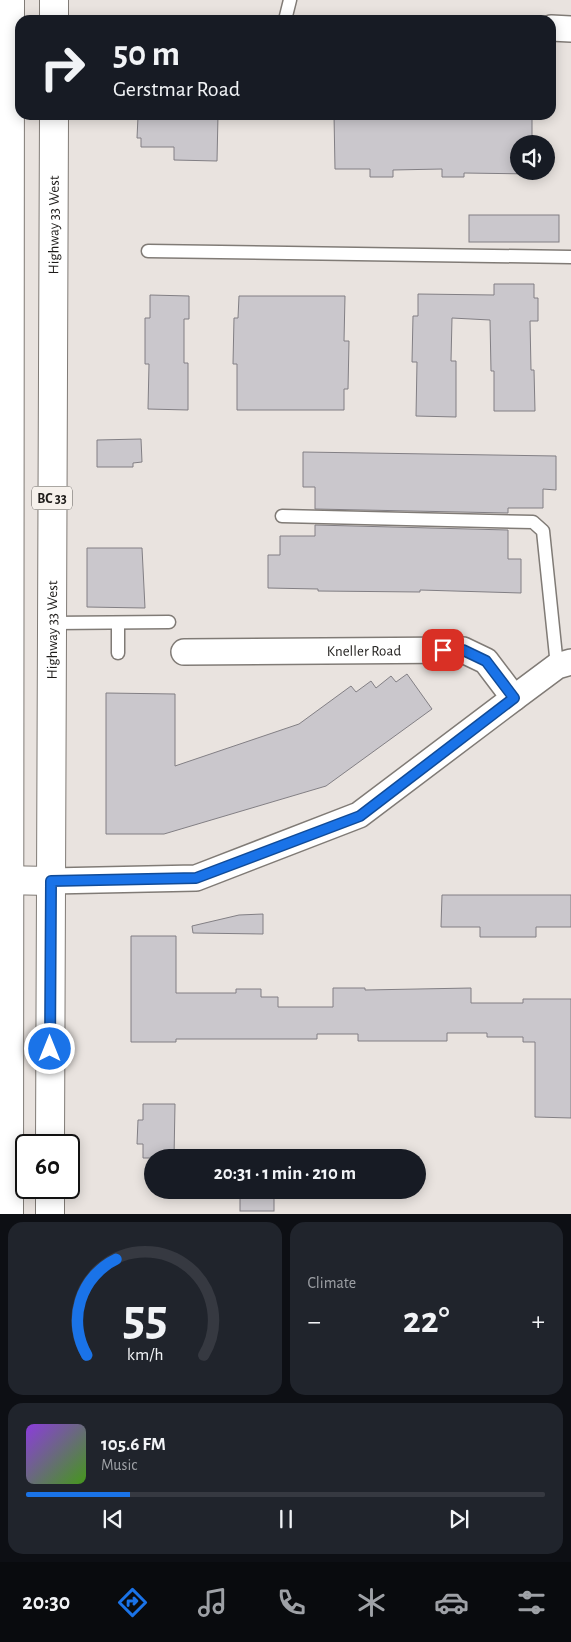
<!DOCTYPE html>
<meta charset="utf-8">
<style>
:root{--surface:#171b24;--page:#20242c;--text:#f1f3f6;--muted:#9ea1a6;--line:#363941;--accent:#1a73e8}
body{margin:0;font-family:"Alegreya Sans",sans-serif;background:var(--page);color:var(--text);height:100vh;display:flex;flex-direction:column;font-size:19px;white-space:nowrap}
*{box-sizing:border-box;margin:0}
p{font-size:16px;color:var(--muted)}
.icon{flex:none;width:28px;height:28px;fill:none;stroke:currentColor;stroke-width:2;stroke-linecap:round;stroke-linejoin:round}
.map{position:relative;height:1214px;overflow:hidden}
.sheet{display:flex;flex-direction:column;gap:8px;padding:8px;background:#0d0f14;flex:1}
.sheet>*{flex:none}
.top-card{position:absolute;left:15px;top:15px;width:541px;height:105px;border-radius:15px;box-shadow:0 2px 12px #0003;background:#171b24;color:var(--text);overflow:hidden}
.controls{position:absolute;left:510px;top:135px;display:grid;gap:10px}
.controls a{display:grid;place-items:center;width:45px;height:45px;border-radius:50%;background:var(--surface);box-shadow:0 2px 12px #0003;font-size:25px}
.speed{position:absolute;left:15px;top:1134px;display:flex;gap:10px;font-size:25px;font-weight:700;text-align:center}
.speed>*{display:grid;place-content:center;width:65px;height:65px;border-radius:50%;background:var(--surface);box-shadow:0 2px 12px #0003;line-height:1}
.speed .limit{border:2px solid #111;border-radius:8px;background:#fff;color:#111}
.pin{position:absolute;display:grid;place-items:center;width:42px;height:42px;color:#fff;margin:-21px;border-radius:10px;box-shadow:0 2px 8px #0006}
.me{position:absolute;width:55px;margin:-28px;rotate:0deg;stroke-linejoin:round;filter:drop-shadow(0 0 4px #0008)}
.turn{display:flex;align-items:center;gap:18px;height:105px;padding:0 15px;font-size:22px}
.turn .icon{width:65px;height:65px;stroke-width:2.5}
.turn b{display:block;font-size:35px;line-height:42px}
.big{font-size:38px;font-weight:600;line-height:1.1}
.sheet .tile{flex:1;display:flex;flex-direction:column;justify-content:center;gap:8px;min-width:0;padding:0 18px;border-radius:15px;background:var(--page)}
.sheet .dial{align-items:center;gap:0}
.dial svg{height:130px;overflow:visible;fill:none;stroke:var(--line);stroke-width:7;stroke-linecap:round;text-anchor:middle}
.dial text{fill:var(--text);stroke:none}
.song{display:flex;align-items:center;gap:15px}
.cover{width:60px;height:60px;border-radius:8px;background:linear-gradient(135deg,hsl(270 70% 55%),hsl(100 70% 35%))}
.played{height:5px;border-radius:2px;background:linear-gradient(90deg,var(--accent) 20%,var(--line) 20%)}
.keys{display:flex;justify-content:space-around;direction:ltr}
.heat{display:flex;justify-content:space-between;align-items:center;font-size:28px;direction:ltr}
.sheet .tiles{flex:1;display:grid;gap:8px;grid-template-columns:1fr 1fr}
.tile:last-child{grid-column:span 2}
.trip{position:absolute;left:144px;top:1149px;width:282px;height:50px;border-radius:25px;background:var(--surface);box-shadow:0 2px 12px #0003;font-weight:600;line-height:50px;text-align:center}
.tab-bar{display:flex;height:80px;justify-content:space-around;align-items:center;background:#090b0e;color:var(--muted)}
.tab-bar .icon{width:35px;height:35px}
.tab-bar .selected{color:var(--accent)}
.tab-bar b{font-size:22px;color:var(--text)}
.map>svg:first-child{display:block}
.building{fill:#cac7cc;stroke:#827f84}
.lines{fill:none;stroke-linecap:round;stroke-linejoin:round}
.lane-casing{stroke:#807b76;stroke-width:15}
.street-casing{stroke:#807b76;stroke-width:28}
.secondary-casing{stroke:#807b76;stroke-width:30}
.primary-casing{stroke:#807b76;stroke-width:30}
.lane{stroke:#fff;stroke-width:12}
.street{stroke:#fff;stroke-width:25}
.secondary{stroke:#fff;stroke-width:28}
.primary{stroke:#fff;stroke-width:28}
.route-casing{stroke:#114b97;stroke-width:12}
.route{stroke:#1a73e8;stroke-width:9}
.labels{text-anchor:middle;stroke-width:4;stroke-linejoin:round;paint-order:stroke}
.shield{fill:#f6f1ec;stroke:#5f5c59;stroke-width:1}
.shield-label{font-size:14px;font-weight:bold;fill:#1e1c1a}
.street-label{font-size:15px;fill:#1e1c1a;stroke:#f6f1ec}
</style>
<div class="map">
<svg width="571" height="1215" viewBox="0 0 571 1215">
<rect width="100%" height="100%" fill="#e9e3df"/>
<g class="building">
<path d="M141,115h77l-1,46 -43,-1v-13h-33v-9h-4l1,-21h3z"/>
<path d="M334,115h32v3l72,-3v4h38v-4h56v29h-13v27h13v3l-68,-1v4h-22v-8l-49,1v7h-23v-8h-35z"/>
<rect x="469" y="215" width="90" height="27"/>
<path d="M494,284h40v14h4v23h-8l1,49h3l1,41h-41v-40h-3l-1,-51 -38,-2 -1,43h5v56l-40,-1 1,-54h-5l1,-46h5v-22l76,1z"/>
<path d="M150,295l39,1v23h-5v44h4v47l-40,-1 1,-45h-4v-46h5z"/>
<path d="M239,296h106l-1,45h5l-1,48h-4v21h-107v-46h-4l1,-46h4z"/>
<path d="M141,439l1,23 -9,1v4h-36v-27z"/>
<path d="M303,452l253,4v34l-13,-1v19h-35v5l-193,-4v-22h-12z"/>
<path d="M315,525l193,5v29h13v34l-101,-3v2l-102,-1v-2l-50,-1v-33h12v-19h35z"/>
<path d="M87,548h55l3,60 -58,-1z"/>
<path d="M407,674l25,35 -106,77 -162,48h-58v-141l69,1v72l124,-42 52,-38 5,6 15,-11 5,7 15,-12 5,6z"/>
<path d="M442,895h129v32h-35v10h-56v-10h-39z"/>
<path d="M263,914v20l-70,-1 -1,-7 47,-11z"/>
<path d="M131,936h45v57h60v-4h25v8h17v10h55v-19h32v2l106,-2v15h52v-4h48v119l-36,-1v-75h-12v-5h-36v-4h-40v8h-89v-7h-41v5h-141v3h-45z"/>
<path d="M143,1104h32l-1,54h-31v-14h-6l1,-24h5z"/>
<rect x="240" y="1190" width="34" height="21"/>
</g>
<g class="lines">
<defs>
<g id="lane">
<path d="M285,20l5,-20"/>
<path d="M148,251l423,6"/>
<path d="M282,516l251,6 10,9 14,135"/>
<path d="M52,623l117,-1"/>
<path d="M118,623v30"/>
</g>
<g id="street">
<path d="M551,28l20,1"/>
<path id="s1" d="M184,652l279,-2 23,11 28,37 43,-32 14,-4"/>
<path d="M51,881l145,-3 163,-63 155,-117"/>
</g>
<path id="secondary" d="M0,880l51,1"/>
<g id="primary">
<path d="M54,20v-20"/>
<path id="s2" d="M50,1145l4,-1030"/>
<path d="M9,1215l1,-1215"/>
<path d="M50,1215v-27"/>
</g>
</defs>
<use href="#lane" class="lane-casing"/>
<use href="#street" class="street-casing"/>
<use href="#secondary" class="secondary-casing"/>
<use href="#primary" class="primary-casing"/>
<use href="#lane" class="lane"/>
<use href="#street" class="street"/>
<use href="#secondary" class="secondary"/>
<use href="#primary" class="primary"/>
</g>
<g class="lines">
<defs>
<path id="route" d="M50,1049l1,-168 145,-3 164,-62 154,-118 -28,-37 -23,-11h-20"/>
</defs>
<use href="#route" class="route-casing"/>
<use href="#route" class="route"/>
</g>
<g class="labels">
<rect class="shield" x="32" y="486.5" width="40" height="23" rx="4"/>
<g class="shield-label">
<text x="52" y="503">BC 33</text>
</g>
<g class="street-label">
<text dy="5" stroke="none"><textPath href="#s2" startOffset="920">Highway 33 West</textPath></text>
<text dy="5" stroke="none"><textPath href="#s2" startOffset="515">Highway 33 West</textPath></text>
<text dy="5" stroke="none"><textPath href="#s1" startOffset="180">Kneller Road</textPath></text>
</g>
</g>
</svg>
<div class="controls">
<a><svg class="icon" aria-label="sound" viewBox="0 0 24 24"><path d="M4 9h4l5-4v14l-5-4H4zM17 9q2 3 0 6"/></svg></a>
</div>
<div class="speed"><div class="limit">60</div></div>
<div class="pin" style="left:443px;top:650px;background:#d93025"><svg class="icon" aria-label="arrive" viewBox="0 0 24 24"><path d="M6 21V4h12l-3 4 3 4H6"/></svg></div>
<svg class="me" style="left:50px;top:1049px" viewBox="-20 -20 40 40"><circle r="17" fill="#1a73e8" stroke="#fff" stroke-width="3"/><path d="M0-11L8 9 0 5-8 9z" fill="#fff"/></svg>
<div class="trip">20:31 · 1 min · 210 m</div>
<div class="top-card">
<div class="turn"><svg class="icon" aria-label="right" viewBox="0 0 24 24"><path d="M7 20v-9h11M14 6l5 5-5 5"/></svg><div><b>50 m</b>Gerstmar Road</div></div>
</div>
</div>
<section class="sheet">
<div class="tiles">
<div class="tile dial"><svg viewBox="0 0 100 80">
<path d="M14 69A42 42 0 1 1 86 69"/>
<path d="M14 69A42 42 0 0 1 32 10" stroke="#1a73e8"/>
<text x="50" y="56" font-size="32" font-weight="700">55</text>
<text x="50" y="72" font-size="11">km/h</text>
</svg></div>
<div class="tile"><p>Climate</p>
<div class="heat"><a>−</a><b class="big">22°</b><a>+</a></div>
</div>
<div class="tile">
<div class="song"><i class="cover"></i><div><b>105.6 FM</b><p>Music</p></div></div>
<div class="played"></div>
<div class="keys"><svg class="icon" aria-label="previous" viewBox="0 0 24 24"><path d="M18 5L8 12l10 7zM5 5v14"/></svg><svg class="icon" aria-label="pause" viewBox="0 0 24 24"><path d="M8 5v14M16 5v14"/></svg><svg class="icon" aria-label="next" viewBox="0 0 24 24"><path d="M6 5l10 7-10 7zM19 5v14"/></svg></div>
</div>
</div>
</section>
<nav class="tab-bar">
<b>20:30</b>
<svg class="icon selected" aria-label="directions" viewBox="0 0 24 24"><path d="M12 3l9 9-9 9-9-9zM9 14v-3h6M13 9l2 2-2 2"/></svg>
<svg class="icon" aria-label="music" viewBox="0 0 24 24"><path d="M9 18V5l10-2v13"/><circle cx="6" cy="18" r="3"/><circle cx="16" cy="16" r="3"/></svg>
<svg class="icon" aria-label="phone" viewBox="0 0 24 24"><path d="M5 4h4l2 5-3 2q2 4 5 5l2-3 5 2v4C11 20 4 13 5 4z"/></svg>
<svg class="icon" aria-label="climate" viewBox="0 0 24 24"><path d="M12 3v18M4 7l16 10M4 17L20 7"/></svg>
<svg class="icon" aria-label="car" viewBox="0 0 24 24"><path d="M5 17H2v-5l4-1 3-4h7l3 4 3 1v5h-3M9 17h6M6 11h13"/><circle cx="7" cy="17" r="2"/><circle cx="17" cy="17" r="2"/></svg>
<svg class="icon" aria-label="filters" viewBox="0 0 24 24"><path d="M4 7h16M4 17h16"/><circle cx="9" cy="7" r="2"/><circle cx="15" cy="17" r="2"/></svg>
</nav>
